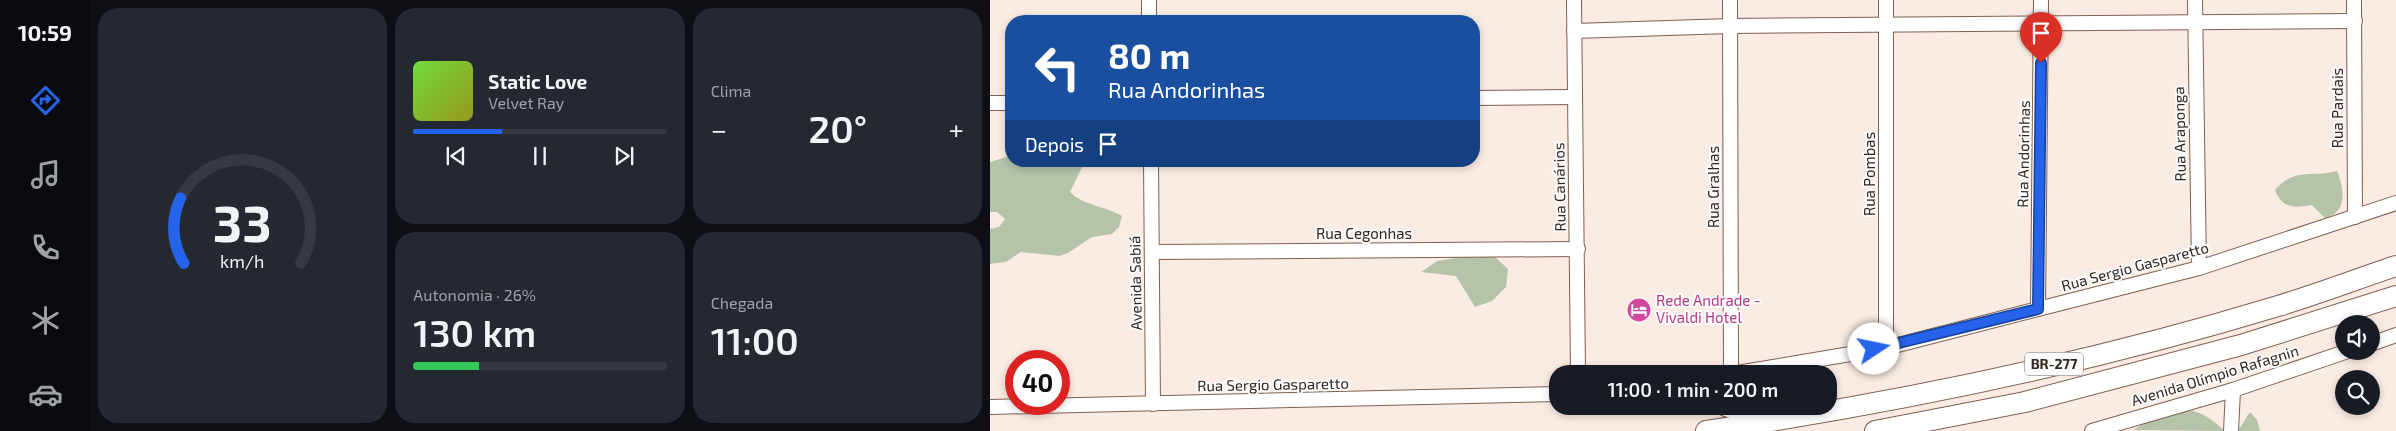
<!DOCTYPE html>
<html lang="pt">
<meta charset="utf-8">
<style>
:root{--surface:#171b24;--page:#242831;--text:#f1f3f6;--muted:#9ea1a6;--line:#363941;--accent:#2563eb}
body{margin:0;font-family:"Exo 2",sans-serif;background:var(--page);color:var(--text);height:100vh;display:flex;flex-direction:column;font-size:19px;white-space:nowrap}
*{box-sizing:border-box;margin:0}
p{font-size:16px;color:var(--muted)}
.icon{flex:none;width:28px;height:28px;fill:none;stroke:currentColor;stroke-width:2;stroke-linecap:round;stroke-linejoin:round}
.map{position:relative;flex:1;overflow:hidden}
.panel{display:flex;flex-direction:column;gap:8px;padding:8px;background:#0d0f14;width:900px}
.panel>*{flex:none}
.hud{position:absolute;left:15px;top:15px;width:475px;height:152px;border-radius:20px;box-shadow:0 2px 8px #0003;background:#1a4fa0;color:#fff;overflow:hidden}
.controls{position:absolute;left:1345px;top:315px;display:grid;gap:10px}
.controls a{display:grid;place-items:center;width:45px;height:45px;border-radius:50%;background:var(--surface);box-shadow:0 2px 8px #0003;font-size:25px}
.speed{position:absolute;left:15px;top:350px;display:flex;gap:10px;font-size:25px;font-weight:700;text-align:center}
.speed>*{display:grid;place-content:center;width:65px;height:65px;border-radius:50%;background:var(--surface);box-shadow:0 2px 8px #0003;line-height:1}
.speed .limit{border:8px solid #d22;background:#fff;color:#111}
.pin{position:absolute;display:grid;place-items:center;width:42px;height:42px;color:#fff;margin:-51px -21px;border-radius:50% 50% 50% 0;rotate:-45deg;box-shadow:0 0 5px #0007}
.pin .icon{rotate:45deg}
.me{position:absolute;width:55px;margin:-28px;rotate:79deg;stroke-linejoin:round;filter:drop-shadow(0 0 4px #0008)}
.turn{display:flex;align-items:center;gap:18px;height:105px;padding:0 20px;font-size:22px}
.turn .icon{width:65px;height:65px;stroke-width:2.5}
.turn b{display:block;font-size:35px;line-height:42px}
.then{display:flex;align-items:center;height:48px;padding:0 20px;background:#0003;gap:10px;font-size:19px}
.big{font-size:38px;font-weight:600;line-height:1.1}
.panel .widget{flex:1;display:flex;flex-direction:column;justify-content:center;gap:8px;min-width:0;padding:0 18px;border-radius:20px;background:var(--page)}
.panel .dial{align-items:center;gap:0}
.dial svg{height:130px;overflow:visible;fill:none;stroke:var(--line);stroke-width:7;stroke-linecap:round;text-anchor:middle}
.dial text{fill:var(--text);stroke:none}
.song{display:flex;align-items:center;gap:15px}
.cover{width:60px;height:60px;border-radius:8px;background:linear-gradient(135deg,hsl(100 70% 55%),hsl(60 70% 35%))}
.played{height:5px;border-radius:2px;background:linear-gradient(90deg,var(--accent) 35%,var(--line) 35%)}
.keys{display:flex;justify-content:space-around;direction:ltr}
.heat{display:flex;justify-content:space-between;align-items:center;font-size:28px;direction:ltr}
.charge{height:8px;border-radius:4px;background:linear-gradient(90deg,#34c759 26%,var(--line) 0)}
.panel .tiles{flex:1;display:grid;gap:8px;grid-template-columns:repeat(3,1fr)}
.widget:first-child{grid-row:span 2}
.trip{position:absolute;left:559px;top:365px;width:288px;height:50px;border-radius:20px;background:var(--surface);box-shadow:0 2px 8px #0003;font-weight:600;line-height:50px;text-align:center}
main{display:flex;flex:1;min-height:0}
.dock{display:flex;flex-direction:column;width:90px;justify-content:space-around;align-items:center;background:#090b0e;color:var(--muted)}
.dock .icon{width:35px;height:35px}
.dock .active{color:var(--accent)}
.dock b{font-size:22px;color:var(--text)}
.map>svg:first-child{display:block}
.green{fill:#b5c3a9}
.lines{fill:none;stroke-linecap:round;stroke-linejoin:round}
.minor-casing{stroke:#7f604e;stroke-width:16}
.highway-casing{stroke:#7f604e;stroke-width:22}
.minor{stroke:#fff;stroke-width:14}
.highway{stroke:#fff;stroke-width:20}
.route-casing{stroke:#184099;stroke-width:12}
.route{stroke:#2563eb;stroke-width:9}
.labels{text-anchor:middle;stroke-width:4;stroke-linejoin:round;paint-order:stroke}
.shield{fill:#fbfbfb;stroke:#6e6560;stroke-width:1}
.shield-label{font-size:14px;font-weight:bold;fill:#32251e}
.street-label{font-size:15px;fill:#32251e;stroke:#fbfbfb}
.hotel-label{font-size:15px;fill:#b23c85;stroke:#fbfbfb;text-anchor:start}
</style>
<main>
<nav class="dock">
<b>10:59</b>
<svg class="icon active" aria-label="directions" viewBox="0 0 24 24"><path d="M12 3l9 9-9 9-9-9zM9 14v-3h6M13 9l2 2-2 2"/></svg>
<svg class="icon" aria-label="music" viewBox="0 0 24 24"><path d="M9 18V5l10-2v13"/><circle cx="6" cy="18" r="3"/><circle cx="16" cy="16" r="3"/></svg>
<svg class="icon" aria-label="phone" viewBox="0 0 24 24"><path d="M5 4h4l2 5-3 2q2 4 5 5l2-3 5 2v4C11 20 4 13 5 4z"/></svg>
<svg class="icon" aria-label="climate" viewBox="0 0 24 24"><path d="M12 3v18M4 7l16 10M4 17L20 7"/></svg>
<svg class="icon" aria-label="car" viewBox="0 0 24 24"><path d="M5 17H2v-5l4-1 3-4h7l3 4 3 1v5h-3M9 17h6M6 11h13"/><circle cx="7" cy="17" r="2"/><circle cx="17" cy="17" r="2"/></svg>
</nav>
<section class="panel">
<div class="tiles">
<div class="widget dial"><svg viewBox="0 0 100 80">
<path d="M14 69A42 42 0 1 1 86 69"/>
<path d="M14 69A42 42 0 0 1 12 29" stroke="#2563eb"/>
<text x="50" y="56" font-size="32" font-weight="700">33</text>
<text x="50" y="72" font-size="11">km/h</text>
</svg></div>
<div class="widget">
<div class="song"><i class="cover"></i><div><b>Static Love</b><p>Velvet Ray</p></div></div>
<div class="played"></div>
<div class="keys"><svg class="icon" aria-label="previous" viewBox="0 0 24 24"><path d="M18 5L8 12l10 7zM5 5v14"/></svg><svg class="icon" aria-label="pause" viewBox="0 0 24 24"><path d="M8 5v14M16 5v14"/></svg><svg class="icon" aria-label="next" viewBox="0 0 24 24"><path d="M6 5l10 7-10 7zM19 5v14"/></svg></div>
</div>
<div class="widget"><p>Clima</p>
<div class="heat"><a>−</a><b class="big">20°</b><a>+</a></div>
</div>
<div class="widget"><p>Autonomia · 26%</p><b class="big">130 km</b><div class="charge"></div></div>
<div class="widget"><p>Chegada</p><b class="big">11:00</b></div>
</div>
</section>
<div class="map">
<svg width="1406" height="431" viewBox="0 0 1406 431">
<rect width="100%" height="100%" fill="#faebe3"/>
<g class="green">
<path d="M20,156l1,5h74l-15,31c14,14 35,14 52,24l-3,11 -7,7 -20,3 -24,16 -9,3 -38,-4 -15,10 -16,2v-35l9,-2 6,-8 -8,-7h-7v-50z"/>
<path d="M1347,171c8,18 10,42 -12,47l-13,-13c-17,3 -30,4 -37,-15 19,-23 37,-12 62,-19z"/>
<path d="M484,255h19l15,14 -2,18 -14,14 -17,6 -19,-31 -35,-4 16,-11z"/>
<path d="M1196,410c18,2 26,10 39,21l-92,-1 19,-11z"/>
<path d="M1260,412l7,8 3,11h-22z"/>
</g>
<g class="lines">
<defs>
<g id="minor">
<path d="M159,0v21"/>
<path d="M584,0l4,374"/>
<path d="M740,0l1,374"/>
<path d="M1205,0l4,268"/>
<path d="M1364,0l1,217"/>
<path d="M584,31l156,-5 625,-5"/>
<path d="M484,98l101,-1"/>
<path d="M0,103h21"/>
<path d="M161,161l2,243"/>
<path d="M162,252l426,-3"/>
<path d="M1048,309l3,-309"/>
<path d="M1381,344l25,-9"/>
<path d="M896,348v-348"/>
<path d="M741,374l155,-26 152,-39 161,-41 197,-65"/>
<path d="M0,407l568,-13"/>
<path d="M1102,431l141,-41 115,-39"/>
<path d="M1241,431l2,-41"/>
</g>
<g id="highway">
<path d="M736,406l43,14"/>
<path d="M716,431c190,-28 388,-69 572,-125 40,-12 79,-27 118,-40"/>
<path d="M885,431l150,-29 216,-57 155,-49"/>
</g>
</defs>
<use href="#minor" class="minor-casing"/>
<use href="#highway" class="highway-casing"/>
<use href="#minor" class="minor"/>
<use href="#highway" class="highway"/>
</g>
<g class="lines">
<defs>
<path id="route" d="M884,349l164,-40 3,-246"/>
</defs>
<use href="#route" class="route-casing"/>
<use href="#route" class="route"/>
</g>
<defs>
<symbol id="hotel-disc" viewBox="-11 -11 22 22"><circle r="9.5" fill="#d1479c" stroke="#fbfbfb"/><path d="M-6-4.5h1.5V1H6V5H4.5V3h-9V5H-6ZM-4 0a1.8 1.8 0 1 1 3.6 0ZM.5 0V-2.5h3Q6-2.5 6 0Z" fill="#fff"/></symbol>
</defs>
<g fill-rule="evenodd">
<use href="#hotel-disc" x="635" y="296" width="28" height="28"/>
</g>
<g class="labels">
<rect class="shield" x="1035" y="352.5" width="58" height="23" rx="4"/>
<g class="shield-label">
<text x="1064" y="369">BR-277</text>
</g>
<g class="street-label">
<text transform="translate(1348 108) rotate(-90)" y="5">Rua Pardais</text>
<text transform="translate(1190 134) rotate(-91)" y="5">Rua Araponga</text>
<text transform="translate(1034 154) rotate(-89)" y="5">Rua Andorinhas</text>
<text transform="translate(880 174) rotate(-90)" y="5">Rua Pombas</text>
<text transform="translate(570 187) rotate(-91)" y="5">Rua Canários</text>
<text transform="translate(724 187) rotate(-90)" y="5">Rua Gralhas</text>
<text x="374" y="239">Rua Cegonhas</text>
<text transform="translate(1145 267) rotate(-15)" y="5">Rua Sergio Gasparetto</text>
<text transform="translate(146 283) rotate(-91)" y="5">Avenida Sabiá</text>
<text transform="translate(1225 376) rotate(-17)" y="5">Avenida Olímpio Rafagnin</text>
<text transform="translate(283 385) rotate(-1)" y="5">Rua Sergio Gasparetto</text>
</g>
<g class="hotel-label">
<text x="666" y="306">Rede Andrade -<tspan x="666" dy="17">Vivaldi Hotel</tspan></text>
</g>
</g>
</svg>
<div class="controls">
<a><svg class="icon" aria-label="sound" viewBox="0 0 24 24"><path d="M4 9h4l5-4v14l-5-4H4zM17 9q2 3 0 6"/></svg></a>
<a><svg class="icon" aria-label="search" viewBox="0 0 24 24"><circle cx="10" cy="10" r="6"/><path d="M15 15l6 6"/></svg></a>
</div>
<div class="speed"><div class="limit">40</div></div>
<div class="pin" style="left:1051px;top:63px;background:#d93025"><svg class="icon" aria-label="arrive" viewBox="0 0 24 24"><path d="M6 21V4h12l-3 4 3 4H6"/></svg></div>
<svg class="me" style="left:884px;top:349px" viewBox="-20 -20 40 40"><circle r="19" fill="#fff"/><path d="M0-13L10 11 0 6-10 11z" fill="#2563eb"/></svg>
<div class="trip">11:00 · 1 min · 200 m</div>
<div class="hud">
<div class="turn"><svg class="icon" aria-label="left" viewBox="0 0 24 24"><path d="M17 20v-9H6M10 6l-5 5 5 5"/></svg><div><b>80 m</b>Rua Andorinhas</div></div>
<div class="then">Depois<svg class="icon" aria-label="arrive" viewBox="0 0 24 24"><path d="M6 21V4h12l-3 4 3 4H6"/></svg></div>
</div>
</div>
</main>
